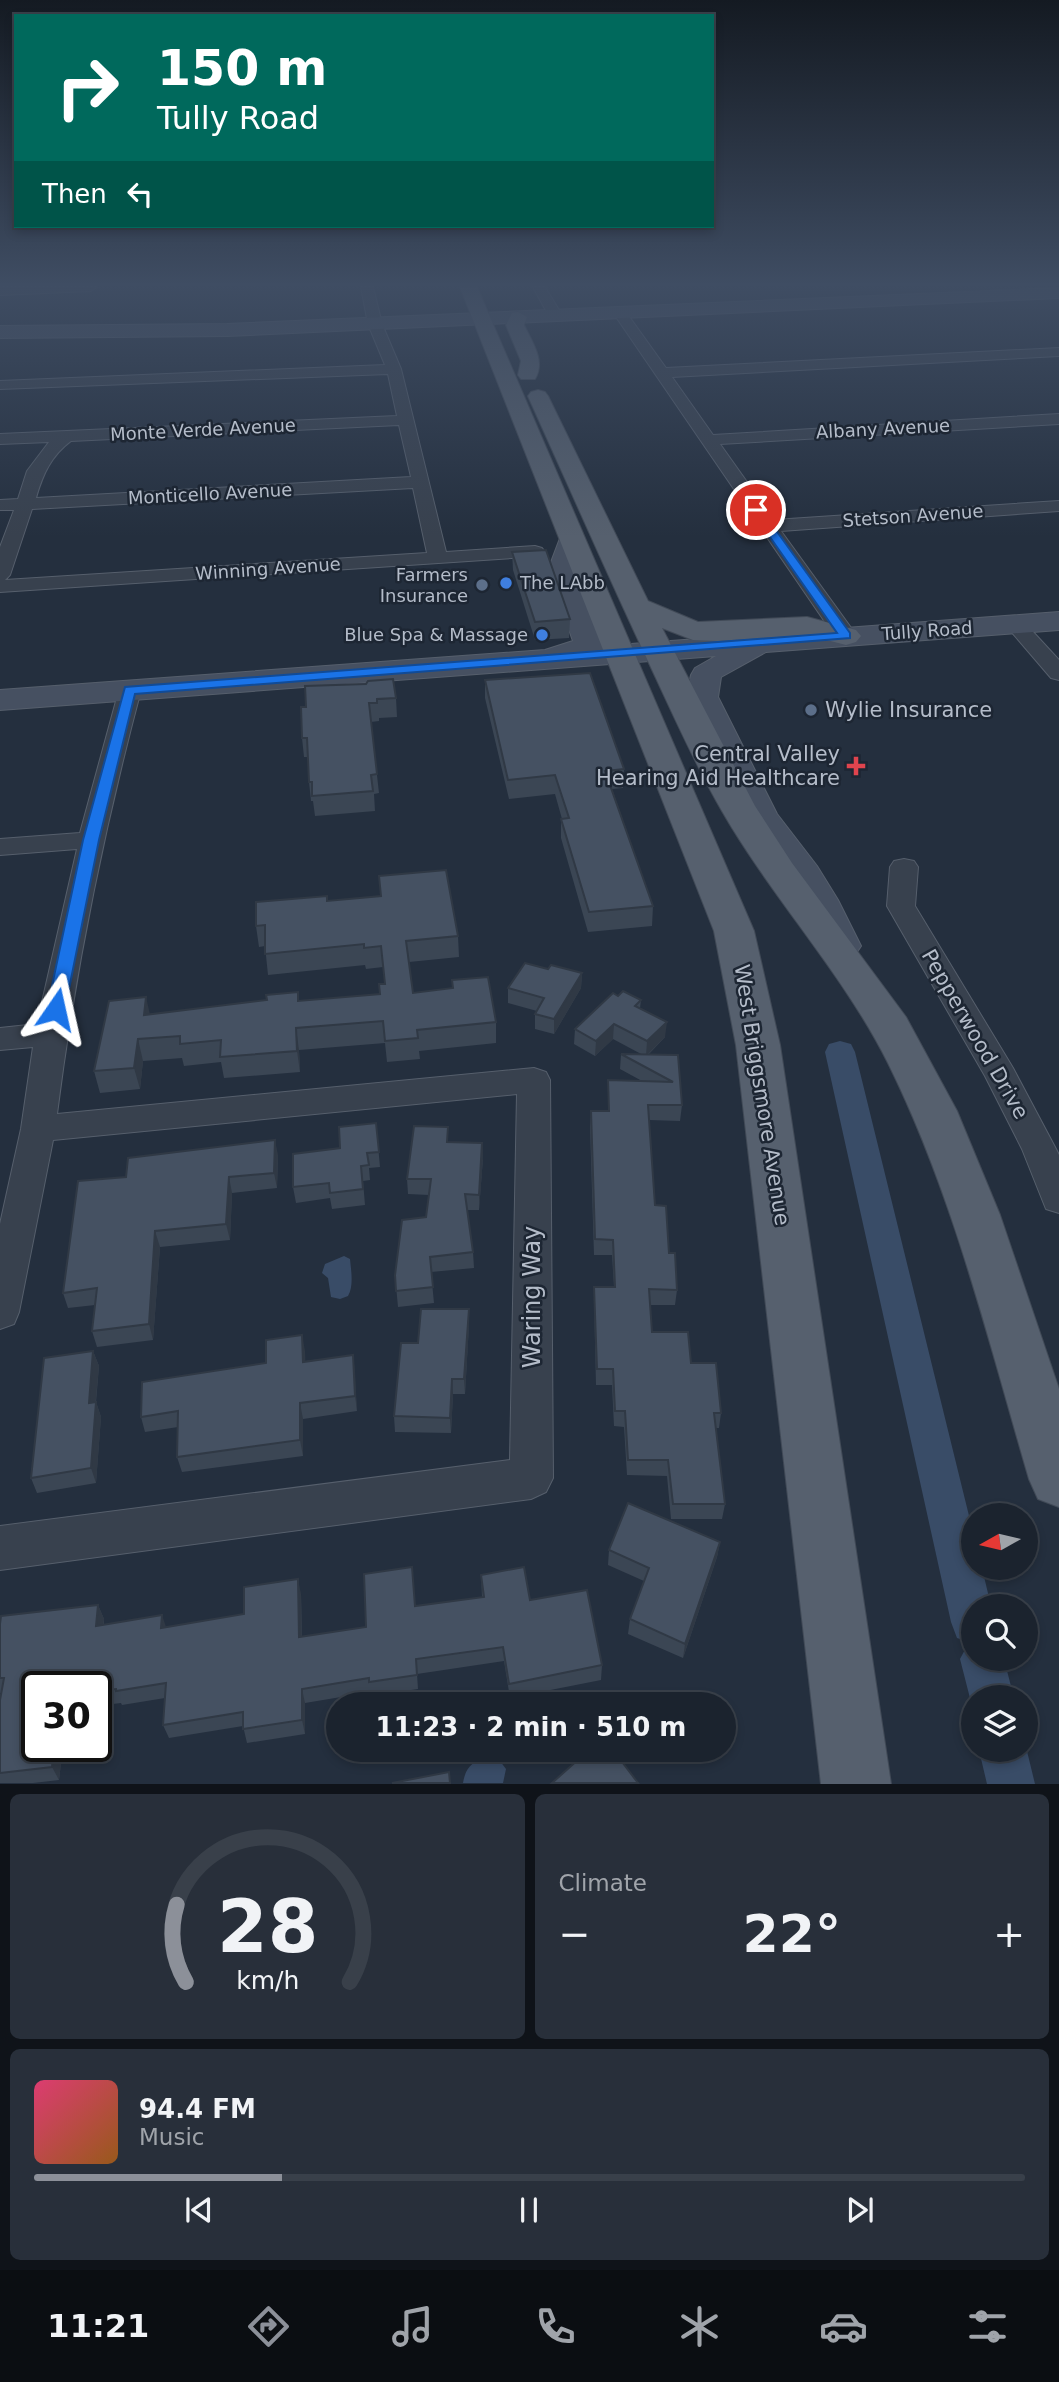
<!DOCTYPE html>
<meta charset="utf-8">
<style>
:root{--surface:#1b232e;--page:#282f3a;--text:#f1f3f6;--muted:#a0a4aa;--line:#39404a;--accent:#8c9099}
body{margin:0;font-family:"DejaVu Sans",sans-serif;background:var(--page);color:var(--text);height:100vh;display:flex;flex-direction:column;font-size:26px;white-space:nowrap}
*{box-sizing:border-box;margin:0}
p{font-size:23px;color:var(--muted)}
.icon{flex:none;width:38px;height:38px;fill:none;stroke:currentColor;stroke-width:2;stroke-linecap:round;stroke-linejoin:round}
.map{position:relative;height:1784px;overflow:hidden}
.drawer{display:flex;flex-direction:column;gap:10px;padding:10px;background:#0f1319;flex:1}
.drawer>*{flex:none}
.hud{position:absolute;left:14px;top:14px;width:700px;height:214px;border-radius:0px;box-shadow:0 4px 10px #0003,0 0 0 2px var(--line);background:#00695c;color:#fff;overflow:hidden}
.needle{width:46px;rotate:262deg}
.controls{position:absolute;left:961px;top:1503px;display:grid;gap:14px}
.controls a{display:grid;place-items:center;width:77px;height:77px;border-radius:50%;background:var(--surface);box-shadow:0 4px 10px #0003,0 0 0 2px var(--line);font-size:35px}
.speed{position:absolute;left:21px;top:1671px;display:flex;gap:14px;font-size:35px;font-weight:700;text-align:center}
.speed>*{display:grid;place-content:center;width:91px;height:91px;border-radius:50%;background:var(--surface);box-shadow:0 4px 10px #0003,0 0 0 2px var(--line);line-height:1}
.speed .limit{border:4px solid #111;border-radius:10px;background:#fff;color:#111}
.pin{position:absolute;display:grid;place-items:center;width:60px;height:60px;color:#fff;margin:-30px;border:4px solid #fff;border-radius:50%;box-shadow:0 2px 7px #0007}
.me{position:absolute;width:77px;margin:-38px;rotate:11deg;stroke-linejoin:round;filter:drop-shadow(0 0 5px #0008)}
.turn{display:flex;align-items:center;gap:24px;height:147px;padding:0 28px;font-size:32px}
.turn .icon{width:91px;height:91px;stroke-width:2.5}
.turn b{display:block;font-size:49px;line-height:60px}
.then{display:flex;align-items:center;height:66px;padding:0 28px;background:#0003;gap:14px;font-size:26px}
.big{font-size:52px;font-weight:600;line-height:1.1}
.drawer .card{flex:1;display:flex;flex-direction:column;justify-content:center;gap:10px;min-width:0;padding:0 24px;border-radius:10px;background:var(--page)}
.drawer .dial{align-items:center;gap:0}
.dial svg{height:182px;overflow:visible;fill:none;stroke:var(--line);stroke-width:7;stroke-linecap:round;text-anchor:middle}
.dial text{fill:var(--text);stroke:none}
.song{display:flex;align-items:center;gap:21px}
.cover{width:84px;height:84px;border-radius:10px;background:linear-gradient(135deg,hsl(340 70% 55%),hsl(30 70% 35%))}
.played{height:7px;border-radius:4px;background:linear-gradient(90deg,var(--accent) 25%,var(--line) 25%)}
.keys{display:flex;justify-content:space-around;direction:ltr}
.heat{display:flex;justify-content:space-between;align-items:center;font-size:38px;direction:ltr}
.drawer .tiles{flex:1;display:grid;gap:10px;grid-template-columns:1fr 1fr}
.card:last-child{grid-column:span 2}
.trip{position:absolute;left:326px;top:1692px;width:410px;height:70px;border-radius:35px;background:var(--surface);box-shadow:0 4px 10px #0003,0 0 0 2px var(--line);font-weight:600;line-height:70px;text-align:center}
.tabs{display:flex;height:112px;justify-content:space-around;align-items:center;background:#0b0e12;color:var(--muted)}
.tabs .icon{width:49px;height:49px}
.tabs .on{color:var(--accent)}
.tabs b{font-size:32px;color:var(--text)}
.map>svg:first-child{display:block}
.water{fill:#394c67}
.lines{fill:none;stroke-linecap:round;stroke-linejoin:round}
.canal{fill:#394c67;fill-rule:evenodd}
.street-casing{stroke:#565f6c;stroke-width:2}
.secondary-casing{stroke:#565f6c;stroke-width:2}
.primary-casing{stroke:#414a57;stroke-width:2}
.street{fill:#38414e;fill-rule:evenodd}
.secondary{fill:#465061;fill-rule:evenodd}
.primary{fill:#56606e;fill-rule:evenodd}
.wall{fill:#3b4654}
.shaded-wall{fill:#303945}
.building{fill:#455162;stroke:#303945;stroke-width:2}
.route{fill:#1a73e8;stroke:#114b97;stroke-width:2}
.shop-dot{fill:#3f7fe0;stroke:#1d2633;stroke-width:2.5}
.service-dot{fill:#5c6f8a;stroke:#1d2633;stroke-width:2.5}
.health-dot{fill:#e0444e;stroke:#1d2633;stroke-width:2.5}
.labels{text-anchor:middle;stroke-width:5;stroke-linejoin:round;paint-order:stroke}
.far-street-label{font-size:18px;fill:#b4bcc9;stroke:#1d2633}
.far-poi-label{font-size:18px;fill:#b4bcc9;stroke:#1d2633;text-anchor:end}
.poi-label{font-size:21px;fill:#b4bcc9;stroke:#1d2633;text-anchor:start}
.street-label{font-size:21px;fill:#b4bcc9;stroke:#1d2633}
.near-street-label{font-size:24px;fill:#b4bcc9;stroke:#1d2633}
</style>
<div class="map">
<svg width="1059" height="1784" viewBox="0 0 1059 1784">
<rect width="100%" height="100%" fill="#242f3e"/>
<g class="water">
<path d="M344,1256l6,3c1,11 4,27 -2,37l-8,3 -9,-2 -3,-19 -6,-5 3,-9z"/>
<path d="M492,1758l8,3 6,8 -3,14h-40c3,-18 11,-23 29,-25z"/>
</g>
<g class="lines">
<g class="canal">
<path d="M840,1041l11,3 4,8 118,480v36h9l9,38h-18v53h31l10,39h-41v12l-13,-51 9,-17 -12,-4 -6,-16 -126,-570 4,-8z"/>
<path d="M1026,1747l9,37h-48l-8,-34h47z"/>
</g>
<defs>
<g id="street">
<path d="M0,287h97l-6,4 -91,4z"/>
<path d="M361,287h12l9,37 19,45 45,183 89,-6 7,2 3,4 -3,4 -542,36v-45l14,-37h-14v-10l18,-1 9,-28 22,-29 -49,2v-10l397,-18 -9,-42 -388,15v-8l385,-16 -17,-41zM399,425l12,52 -375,21c7,-24 15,-42 35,-57zM413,488l14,65 -422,27 5,-5 22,-66z"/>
<path d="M533,287h12l17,28 -2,3h-10z"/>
<path d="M618,307l5,1 43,60 393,-20v8l-387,21 41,58 346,-21v10l-339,20 54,76 285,-19v10l-278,20 76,105 -3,5h-16l-226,-330z"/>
<path d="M1016,619l7,2 36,39v20l-8,-2 -42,-49 -4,-4 4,-4z"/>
<path d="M130,683l8,2 3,5c-37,139 -66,281 -84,424l477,-46 12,4 4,8 3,398 -7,14 -15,7 -531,71v-44l510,-66 7,-366 -464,46 -34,172 -5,12 -14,5v-105l21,-95 12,-82 -33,3v-22l37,-4 40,-175 -77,6v-16l80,-6 39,-143 3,-5z"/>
<path d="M904,859l10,2 4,6 -3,39 98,162 43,81 3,6v58l-13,-4 -24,-60 -37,-73 -98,-170 3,-39 4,-6z"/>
</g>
<g id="secondary">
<path d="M1059,288v10l-832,38 -227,2v-12l227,-2z"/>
<path d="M571,531l9,2 4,6 -8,31 28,76 455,-34v18l-293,22 -45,25 -3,20 59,117 40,52 21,34 23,46 -6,9 -14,4 -14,-4 -46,-86 -39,-53 -56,-119 5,-22 4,-7 21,-12 -716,54v-20l545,-40 28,-9 -25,-71 14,-37z"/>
</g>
<g id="primary">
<path d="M460,287h17l277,644 26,114 111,739h-70l-85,-739 -22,-114z"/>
<path d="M518,312l9,5 -3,8c8,17 22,36 11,54h-14l-3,-4 3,-14 -15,-36 6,-12z"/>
<path d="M538,390l7,2 3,4 100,205 50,21 109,-5 49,13 5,6 -5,6 -10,3 -39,-10 -89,6 -25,-1 -31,-12 93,178 37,57 114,154 51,94 43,104 59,174v118l-21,-8 -9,-20c-41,-140 -76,-285 -141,-416 -45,-90 -116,-165 -166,-252 -25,-43 -46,-90 -67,-135 -44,-93 -85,-187 -127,-280l3,-4z"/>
</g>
</defs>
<use href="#street" class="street-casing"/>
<use href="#secondary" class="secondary-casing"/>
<use href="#primary" class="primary-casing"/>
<use href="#street" class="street"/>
<use href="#secondary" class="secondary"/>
<use href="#primary" class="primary"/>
</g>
<g class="wall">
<path d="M512,552l58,67 -1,19 -34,2 -22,-70z"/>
<path d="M485,680l139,89 -1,19 -11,1 41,117 -1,20 -64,6 -27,-94v-19h1l-7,-25 -46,5 -24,-101z"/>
<path d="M396,698l1,19 -18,1v3l-8,1 8,71 -5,1 1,17 -60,5 -2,-15h-2l-2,-19 -1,-25h-4l-2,-19 -1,-31z"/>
<path d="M379,876l79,60 1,21 -50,5 4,31 39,-4v-9l44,42v21l-77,8 1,8 -33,3 -2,-19 -86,7 1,22 -76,6 -3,-16 -37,4 -2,-8 -39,3 -3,28 -40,4 -6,-22 56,-57 230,-20 5,-10 -2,-17 -17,2 -1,-4 -97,10 -3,-29 -6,1 -3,-21 72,-25 53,-5z"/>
<path d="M548,969l34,4 -1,15 -27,46 -19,-5v-15l2,-3 -29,-8v-15z"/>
<path d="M618,996l23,4 -1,8 25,29 -17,18h30l4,50 -2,16 -31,-1 6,85 14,48 8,37 -2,15h-25l2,27 39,31 30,50 -2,15h-3l9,76 -3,15h-51l-4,-43 -40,-1 -3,-48 -10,-1 -2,-41h-16l-2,-83v-15h20l-2,-32h-18l-4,-128 1,-16h17v-31l34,1 -22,-12 1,-15 22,1 -30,-16 -18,17 -21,-12 1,-15z"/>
<path d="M376,1123l4,44 -11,1 1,12 -7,1 2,24 -33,4 -2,-11 -34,5 -3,-16 47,-39z"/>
<path d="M449,1142l33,1 1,15 -4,52h-12l6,42 1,16 -43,4 3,31 -36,4 -3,-32 31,-58 3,-22 -21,-1 -1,-15z"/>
<path d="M278,1155l-1,33 -45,5 -2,47 -70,7 -7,93 -56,7 -5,-16 3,-26 -27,3 -5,-15 63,-116z"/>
<path d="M469,1309v16l-4,69h-12l-2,39 -56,-1 -1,-16 24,-73z"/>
<path d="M302,1335l3,26 48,-6 4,56 -54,8v37l-121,16 -5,-15 1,-30 -33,5 -4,-15 125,-54z"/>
<path d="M93,1351l6,15 -3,36 5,15 -5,66 -59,10 -6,-15z"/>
<path d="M720,1542l-3,15 -34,101 -55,-24 2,-15 14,-38 -36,-16 1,-15z"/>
<path d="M481,1575l49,25 72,65 -1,15 -91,18 -6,-37 -87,13 1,15 -47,7v-4l-66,11v31l-58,9 -4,-17 -74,12 -6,-13 2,-27 -43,7 -1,-2 -25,3v-19h-59l26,59 -4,34 -26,3h-33v-83l1,-7h-1v-69l98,-19 6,14v5l62,3 78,-13 57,-20 1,43 64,-10 50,-21 66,-9z"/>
</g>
<g class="shaded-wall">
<path d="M582,973l-1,15 -27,46v-15z"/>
<path d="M146,997l5,22 -7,-4z"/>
<path d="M667,1022l-2,15 -19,19 1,-15z"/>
<path d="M614,1024l-1,15 -18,17 1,-15z"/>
<path d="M296,1028l3,22 1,22 -3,-21z"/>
<path d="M138,1039l5,22 -3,28 -6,-21z"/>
<path d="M275,1140l3,15 -1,33 -3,-15z"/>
<path d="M482,1143l1,15 -4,52v-15z"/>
<path d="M229,1177l3,16 -2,47 -4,-16z"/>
<path d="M155,1231l5,16 -7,93 -4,-16z"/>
<path d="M469,1309v16l-4,69 -1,-15z"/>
<path d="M302,1335l3,16 1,26 -3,-15z"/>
<path d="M93,1351l6,15 -5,53 -5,-16z"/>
<path d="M353,1355l2,16 2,40 -2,-15z"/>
<path d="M452,1379l1,15 -2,39 -1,-15z"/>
<path d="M96,1402l5,15 -5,66 -5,-15z"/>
<path d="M300,1403l3,16v37l-3,-16z"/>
<path d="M720,1542l-3,15 -34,101 2,-14z"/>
<path d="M298,1579l3,15 1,57 -3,-14z"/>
<path d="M98,1605l6,14 -2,21 -6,-14z"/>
<path d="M162,1615l5,15 -6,-2z"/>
<path d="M302,1689l3,14v31l-3,-14z"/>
<path d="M54,1746h9l-4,34 -7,-13z"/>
</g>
<g class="building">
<path d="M546,550l24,69 -35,3 -23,-70z"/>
<path d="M590,673l34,96 -19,2 48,135 -64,6 -28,-93 8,-1 -14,-43 -47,5 -23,-100z"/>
<path d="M393,679l3,19 -19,1v4h-8l8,71 -6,1 2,16 -61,5v-14h-3l-2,-44h-5l-1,-31h5l-1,-21 61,-2 2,-3z"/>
<path d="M446,870l12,66 -52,5 7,52 40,-5 -1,-8 36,-3 8,45 -79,8 1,8 -33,3 -2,-20 -87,7 1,23 -77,6 1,-17 -41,4v-8l-42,3 -4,29 -40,3 15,-70 37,-4 -2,18 123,-15 -1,-5 32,-3v9l82,-7 -1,-10h6l-4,-38 -17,2v-4l-99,10v-29l-9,1v-24l71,-6v5l54,-5 -2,-20z"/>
<path d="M525,963l23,6 3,-4 31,8 -28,46 -19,-5 9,-16 -36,-10z"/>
<path d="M623,991l18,9 -6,6 32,16 -20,19 -33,-17 -18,17 -21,-12 38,-36 5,3z"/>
<path d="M621,1054l57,1 4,50h-34l7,100 11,1 3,47h6l2,37 -28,-1 3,43h36l3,31h25l5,50h-7l11,91h-52l-5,-44h-40l-3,-49h-10l-2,-42h-16l-3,-82h21l-2,-47 -18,-1 -4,-128h18l-1,-31 65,2z"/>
<path d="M376,1123l3,29 -12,1 2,12 -8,1 2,23 -33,4 -1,-10 -36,4v-33l47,-6 -1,-21z"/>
<path d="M414,1126l34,1 -1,15 35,1 -3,52 -14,-1 8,58 -43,5 3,30 -37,4 -1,-16 7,-55 24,-3 5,-38h-24z"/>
<path d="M275,1140l-1,33 -45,4 -3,47 -71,7 -6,93 -57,7 5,-43 -34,5 15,-112 48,-4 2,-19z"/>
<path d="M421,1309h48l-5,70h-12l-2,39 -56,-2 7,-73h17z"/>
<path d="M302,1335l1,27 50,-7 2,41 -55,7v37l-123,17 1,-46 -37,6 1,-35 124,-19v-23z"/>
<path d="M93,1351l-4,52 7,-1 -5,66 -60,10 13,-120z"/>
<path d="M628,1503l92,39 -35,102 -55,-25 19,-51 -40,-18z"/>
<path d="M412,1567l3,39 69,-9 -3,-22 43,-8 6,33 57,-10 15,75 -93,19 -6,-37 -87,12 1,16 -48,7v-4l-67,11v31l-59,9v-17l-80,13 3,-42 -50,8v-2l-20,2v-4h-59v59h17l-2,21 -52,6v-73l4,-22h-4v-54l1,-8 97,-11 -2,21 66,-11 -1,13 83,-14v-27l54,-8 1,58 67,-10 -2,-53z"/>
<path d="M589,1750h24l25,33h-86z"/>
<path d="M449,1772l1,11h-58z"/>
</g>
<linearGradient id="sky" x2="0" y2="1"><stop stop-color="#141a22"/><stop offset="0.53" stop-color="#3f4d63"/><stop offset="1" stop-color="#3f4d63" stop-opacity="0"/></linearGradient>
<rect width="1059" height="537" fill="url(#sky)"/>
<path class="route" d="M756,507l4,1 90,125v5l-715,56 -36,146 -34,169 -3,4h-12l-3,-4 36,-169 42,-153 712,-54 -86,-123z"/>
<g class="shop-dot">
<circle cx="506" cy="583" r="7"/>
<circle cx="542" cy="635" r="7"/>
</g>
<g class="service-dot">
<circle cx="482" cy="585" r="7"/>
<circle cx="811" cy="710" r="7"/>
</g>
<path class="health-dot" d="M852.5 755.5h7v7h7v7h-7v7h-7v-7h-7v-7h7z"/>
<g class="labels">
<g class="far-street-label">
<text transform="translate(883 429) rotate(-3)" y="6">Albany Avenue</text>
<text transform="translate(203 430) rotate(-3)" y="6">Monte Verde Avenue</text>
<text transform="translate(210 494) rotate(-3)" y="6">Monticello Avenue</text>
<text transform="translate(913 516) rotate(-4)" y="6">Stetson Avenue</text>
<text transform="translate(268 569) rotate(-4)" y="6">Winning Avenue</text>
<text transform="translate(927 631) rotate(-4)" y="6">Tully Road</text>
</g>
<g class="far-poi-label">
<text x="468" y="581">Farmers<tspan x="468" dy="21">Insurance</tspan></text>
<text x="520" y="589" text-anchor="start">The LAbb</text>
<text x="528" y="641">Blue Spa &amp; Massage</text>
</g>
<g class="poi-label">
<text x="825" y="717">Wylie Insurance</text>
<text x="840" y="761" text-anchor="end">Central Valley<tspan x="840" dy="24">Hearing Aid Healthcare</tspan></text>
</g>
<g class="street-label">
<text transform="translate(975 1034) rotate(60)" y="7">Pepperwood Drive</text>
<text transform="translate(762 1095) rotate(81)" y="7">West Briggsmore Avenue</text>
</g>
<g class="near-street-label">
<text transform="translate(532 1297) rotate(-90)" y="8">Waring Way</text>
</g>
</g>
</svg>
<div class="controls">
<a><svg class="needle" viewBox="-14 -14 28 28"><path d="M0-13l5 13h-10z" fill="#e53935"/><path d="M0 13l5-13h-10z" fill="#a0a4aa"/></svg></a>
<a><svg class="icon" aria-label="search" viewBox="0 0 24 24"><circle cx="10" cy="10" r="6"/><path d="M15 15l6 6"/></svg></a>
<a><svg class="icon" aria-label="layers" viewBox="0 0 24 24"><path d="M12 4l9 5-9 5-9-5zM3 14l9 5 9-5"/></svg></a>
</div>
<div class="speed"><div class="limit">30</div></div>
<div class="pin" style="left:756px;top:510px;background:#d93025"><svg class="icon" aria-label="arrive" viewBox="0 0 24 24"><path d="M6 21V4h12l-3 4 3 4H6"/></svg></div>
<svg class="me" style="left:56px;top:1009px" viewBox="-20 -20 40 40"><path d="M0-17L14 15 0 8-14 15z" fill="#1a73e8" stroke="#fff" stroke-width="4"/></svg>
<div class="trip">11:23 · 2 min · 510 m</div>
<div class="hud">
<div class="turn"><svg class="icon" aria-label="right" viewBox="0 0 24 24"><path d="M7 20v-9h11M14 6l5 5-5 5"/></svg><div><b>150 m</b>Tully Road</div></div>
<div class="then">Then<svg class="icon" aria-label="left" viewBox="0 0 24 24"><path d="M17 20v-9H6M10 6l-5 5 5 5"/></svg></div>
</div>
</div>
<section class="drawer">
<div class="tiles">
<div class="card dial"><svg viewBox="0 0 100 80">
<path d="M14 69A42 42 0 1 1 86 69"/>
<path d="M14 69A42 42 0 0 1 10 35" stroke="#8c9099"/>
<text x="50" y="56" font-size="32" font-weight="700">28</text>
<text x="50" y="72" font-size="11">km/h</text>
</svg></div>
<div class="card"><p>Climate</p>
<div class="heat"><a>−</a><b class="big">22°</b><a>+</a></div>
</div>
<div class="card">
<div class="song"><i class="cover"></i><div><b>94.4 FM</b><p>Music</p></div></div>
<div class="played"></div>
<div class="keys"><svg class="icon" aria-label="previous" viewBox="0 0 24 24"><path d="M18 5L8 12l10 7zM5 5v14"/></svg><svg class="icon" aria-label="pause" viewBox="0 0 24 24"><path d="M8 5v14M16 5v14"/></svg><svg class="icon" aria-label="next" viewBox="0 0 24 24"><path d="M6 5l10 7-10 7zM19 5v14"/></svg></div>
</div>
</div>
</section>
<nav class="tabs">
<b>11:21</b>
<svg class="icon on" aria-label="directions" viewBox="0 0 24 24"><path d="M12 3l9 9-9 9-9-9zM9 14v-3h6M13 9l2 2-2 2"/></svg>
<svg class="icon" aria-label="music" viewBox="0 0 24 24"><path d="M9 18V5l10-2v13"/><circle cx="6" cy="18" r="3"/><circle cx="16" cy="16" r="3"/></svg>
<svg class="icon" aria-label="phone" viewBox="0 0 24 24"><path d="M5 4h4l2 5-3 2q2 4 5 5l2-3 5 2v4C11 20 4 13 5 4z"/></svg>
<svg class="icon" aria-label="climate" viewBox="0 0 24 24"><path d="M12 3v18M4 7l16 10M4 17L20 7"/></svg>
<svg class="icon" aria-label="car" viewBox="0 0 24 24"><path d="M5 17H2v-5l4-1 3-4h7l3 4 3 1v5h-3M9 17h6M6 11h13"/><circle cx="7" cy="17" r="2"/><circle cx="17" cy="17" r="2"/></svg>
<svg class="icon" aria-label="filters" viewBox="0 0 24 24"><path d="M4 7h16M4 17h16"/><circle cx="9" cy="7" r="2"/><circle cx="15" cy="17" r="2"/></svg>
</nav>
